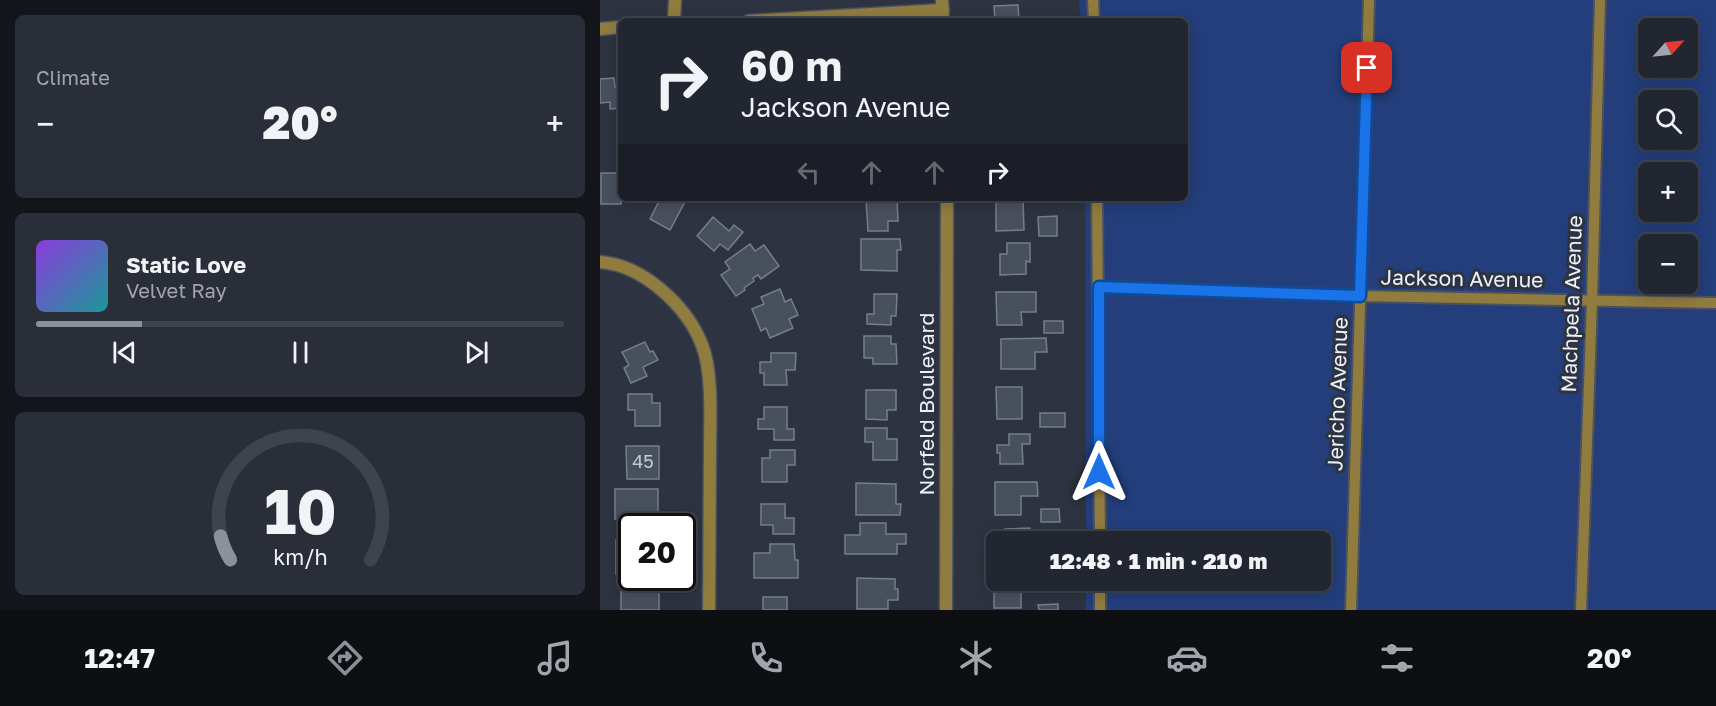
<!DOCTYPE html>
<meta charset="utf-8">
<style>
:root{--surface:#222630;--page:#2a2e38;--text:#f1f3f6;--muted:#a2a5ab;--line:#3f434c;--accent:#8c9099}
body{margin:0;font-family:"Golos Text",sans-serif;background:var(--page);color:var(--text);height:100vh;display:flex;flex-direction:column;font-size:22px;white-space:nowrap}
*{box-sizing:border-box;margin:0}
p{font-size:20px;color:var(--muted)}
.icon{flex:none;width:33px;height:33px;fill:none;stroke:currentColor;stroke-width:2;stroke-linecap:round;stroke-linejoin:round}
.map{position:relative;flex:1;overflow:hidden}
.sheet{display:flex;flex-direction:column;gap:15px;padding:15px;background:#13151a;width:600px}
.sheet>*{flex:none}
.banner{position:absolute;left:18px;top:18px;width:570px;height:183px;border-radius:9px;box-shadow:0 3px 15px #0003,0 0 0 2px var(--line);background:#222630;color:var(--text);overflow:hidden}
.needle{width:39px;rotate:63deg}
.fabs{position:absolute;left:1038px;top:18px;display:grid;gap:12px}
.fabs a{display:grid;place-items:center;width:60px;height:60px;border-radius:9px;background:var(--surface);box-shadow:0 3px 15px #0003,0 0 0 2px var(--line);font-size:30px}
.speed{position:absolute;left:18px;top:513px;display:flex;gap:12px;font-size:30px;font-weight:700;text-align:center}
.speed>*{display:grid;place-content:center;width:78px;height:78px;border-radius:50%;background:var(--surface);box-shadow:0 3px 15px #0003,0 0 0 2px var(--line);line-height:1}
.speed .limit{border:3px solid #111;border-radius:9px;background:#fff;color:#111}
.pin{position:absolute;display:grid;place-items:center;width:51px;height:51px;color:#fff;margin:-26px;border-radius:12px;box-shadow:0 3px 9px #0006}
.me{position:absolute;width:66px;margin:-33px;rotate:0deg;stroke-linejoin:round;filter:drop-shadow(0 0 4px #0008)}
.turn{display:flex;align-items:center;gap:21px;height:126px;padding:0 24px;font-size:27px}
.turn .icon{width:78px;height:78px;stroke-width:2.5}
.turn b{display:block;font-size:42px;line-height:51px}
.lanes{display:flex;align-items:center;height:57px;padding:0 24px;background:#0003;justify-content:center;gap:30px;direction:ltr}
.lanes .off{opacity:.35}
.big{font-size:45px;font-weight:800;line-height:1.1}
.sheet .card{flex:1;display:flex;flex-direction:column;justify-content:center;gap:9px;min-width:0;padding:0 21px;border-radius:9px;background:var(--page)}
.sheet .dial{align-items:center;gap:0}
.dial svg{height:156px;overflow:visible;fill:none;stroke:var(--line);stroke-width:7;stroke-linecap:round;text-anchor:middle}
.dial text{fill:var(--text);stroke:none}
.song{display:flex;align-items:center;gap:18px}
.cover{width:72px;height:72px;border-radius:9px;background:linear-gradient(135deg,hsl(270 70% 55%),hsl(180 70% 35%))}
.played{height:6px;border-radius:3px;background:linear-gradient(90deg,var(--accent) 20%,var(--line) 20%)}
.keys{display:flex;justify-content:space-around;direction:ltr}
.heat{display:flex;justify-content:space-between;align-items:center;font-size:33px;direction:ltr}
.trip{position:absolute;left:386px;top:531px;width:345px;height:60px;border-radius:9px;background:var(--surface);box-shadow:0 3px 15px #0003,0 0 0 2px var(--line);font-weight:800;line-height:60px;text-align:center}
.tab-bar{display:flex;height:96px;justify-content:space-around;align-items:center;background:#0e0f13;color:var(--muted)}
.tab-bar .icon{width:42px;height:42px}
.tab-bar .active{color:var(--accent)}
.tab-bar b{font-size:27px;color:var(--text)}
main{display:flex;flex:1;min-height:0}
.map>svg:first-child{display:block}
.green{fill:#233e7b;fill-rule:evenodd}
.building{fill:#49505d;stroke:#767e8c;stroke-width:1.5}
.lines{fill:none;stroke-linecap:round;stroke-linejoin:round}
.service-casing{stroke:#4c515e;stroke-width:14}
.minor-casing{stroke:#4c515e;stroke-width:15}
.service{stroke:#907c3f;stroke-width:10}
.minor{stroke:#907c3f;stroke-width:12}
.route-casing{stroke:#114b97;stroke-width:15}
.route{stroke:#1a73e8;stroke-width:10}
.labels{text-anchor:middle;stroke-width:6;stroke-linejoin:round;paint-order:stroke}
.number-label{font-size:18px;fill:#c4c9d2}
.street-label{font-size:21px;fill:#edf1f9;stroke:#2d3340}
</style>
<main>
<section class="sheet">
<div class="card"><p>Climate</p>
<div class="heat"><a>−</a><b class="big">20°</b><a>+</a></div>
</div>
<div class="card">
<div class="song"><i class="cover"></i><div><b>Static Love</b><p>Velvet Ray</p></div></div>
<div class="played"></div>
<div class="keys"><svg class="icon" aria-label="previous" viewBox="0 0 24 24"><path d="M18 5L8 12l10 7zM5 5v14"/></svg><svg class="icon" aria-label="pause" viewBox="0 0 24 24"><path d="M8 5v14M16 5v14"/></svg><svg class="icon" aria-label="next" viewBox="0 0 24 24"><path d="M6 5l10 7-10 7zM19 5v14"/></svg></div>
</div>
<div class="card dial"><svg viewBox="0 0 100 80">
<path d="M14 69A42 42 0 1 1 86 69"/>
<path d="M14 69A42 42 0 0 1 9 57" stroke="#8c9099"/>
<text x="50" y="56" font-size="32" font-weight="700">10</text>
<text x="50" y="72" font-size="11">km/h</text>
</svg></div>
</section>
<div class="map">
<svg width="1116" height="610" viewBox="0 0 1116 610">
<rect width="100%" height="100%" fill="#2d3340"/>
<path class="green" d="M479,0h637v610h-630v-29l234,-1v-38l-234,-1 -1,-343h100v-177h-105zM1048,28h40v40h-40zM1048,100h40v40h-40zM1048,172h40v40h-40zM1048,244h40v40h-40z"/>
<g class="building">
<path d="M418,5l1,16h-24l-1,-15z"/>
<path d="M14,78l1,9 6,-1v22l-11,1v-7l-10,1v-24z"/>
<rect x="1" y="173" width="20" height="31"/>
<path d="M50,198h37l-17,32 -20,-11 8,-16z"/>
<path d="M396,198h27l1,32 -28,1z"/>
<path d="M266,199h31l1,22h-10v10h-20z"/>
<path d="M457,216v20h-18l-1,-19z"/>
<path d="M113,217l16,14 5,-6 9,7 -15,18 -8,-6 -6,7 -17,-15z"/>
<path d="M261,239h39l1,11h-4v21l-36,-1z"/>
<path d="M407,243h23v19l-4,-1v13l-26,1v-21h7z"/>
<path d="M150,244l5,7 9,-6 15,21 -18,13 -3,-4 -5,3 1,3 -10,7 1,2 -9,6 -15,-21 9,-6 -5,-7z"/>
<path d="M180,289l5,13 6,-3 7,16 -9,4 4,9 -23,10 -4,-10 -5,3 -9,-22 12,-5 -3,-7z"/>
<path d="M396,292h40v20h-15l1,13h-25z"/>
<path d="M274,294h23l-1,22h-5v9l-24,-1v-10h7z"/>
<rect x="444" y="321" width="19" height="12"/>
<path d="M264,336h27v8h5l1,20h-24v-6h-9z"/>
<path d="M446,338l1,14h-12v17h-34v-30z"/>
<path d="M45,342l5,10 3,-1 5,9 -15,7 4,9 -16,7 -7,-15 5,-3 -7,-13z"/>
<path d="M171,353h25l-1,17h-9l1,15h-23v-12h-4v-11h11z"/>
<path d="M396,387h26v32h-25z"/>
<path d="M266,390h30v20h-9v10l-21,-1z"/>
<path d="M28,394h24v9h8v23h-25v-16h-7z"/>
<path d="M164,407h23v22h7v11h-20v-11h-16v-10h6z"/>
<rect x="440" y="413" width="25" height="14"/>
<path d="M265,428h22v11h10v21h-24v-18h-8z"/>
<path d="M409,434h21v10h-8l1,20h-23v-11h-3v-8h12z"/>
<path d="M26,446h33v33h-32z"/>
<path d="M170,450h25v15h-8v17h-25v-24h8z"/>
<path d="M395,482h42l1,14h-17v19h-26z"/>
<path d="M256,483l40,1v20h5l-1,11h-44z"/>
<rect x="15" y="489" width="43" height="30"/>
<path d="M161,504h24v14h9v16h-21v-9h-12z"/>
<path d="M441,509h18l1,13h-19z"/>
<path d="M260,523h26v11h20v10h-9v10h-52v-19h15z"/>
<path d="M430,528v12l-31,2v-4l6,-1v-8z"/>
<rect x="16" y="540" width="16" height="34"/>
<path d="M170,544h24l1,16h3v18h-44v-25h16z"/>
<path d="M394,577h2v3h25v28h-27z"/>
<path d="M257,578l38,1v10h3v11h-10v9h-31z"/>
<path d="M21,581h26v11h12v18h-38z"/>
<rect x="163" y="597" width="24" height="13"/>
<path d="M458,604v6h-19l-1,-5z"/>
</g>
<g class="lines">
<defs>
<g id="service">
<path d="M493,0l1,21"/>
<path d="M497,198l3,344"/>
<path d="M499,287l261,9 356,7"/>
<path d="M500,580v30"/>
<path d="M751,610l18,-610"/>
<path d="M981,610l11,-309 8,-301"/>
</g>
<g id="minor">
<path d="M342,0l1,21"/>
<path d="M74,21l1,-21"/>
<path d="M149,21l194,-11"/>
<path d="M0,29l21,-2"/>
<path d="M0,262c43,3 87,44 102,83 11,28 8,74 8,105 0,53 -1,107 -1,160"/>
<path d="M346,610l1,-412"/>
</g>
</defs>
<use href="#service" class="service-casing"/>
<use href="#minor" class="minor-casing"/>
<use href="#service" class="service"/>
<use href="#minor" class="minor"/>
</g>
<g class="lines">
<defs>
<path id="route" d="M499,472v-185l261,9 7,-228"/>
</defs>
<use href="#route" class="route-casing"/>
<use href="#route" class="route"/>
</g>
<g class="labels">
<g class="number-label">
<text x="43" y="468">45</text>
</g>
<g class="street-label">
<text transform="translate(862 279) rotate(1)" y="7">Jackson Avenue</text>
<text transform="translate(972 304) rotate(-88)" y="7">Machpela Avenue</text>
<text transform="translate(738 394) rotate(-88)" y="7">Jericho Avenue</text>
<text transform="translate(327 404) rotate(-90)" y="7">Norfeld Boulevard</text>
</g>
</g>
</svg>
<div class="fabs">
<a><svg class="needle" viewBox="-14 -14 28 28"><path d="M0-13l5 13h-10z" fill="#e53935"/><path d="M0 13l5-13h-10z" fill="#a2a5ab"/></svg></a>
<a><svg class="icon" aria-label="search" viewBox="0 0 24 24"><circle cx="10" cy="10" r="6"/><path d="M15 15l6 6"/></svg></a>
<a>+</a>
<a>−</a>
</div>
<div class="speed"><div class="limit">20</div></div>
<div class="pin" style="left:767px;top:68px;background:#d93025"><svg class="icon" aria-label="arrive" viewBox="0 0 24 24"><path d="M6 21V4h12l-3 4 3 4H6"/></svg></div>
<svg class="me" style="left:499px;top:472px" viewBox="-20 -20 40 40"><path d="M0-17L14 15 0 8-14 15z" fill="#1a73e8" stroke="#fff" stroke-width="4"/></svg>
<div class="trip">12:48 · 1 min · 210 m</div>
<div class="banner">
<div class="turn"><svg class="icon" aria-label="right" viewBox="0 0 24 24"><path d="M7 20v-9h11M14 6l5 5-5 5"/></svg><div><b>60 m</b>Jackson Avenue</div></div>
<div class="lanes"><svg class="icon off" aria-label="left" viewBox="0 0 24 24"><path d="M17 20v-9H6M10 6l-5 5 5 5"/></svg><svg class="icon off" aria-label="ahead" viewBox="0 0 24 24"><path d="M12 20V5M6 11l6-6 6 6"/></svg><svg class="icon off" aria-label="ahead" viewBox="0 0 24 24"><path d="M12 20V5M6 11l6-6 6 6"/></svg><svg class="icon" aria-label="right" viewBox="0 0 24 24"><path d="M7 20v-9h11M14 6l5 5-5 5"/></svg></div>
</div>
</div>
</main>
<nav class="tab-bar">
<b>12:47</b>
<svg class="icon active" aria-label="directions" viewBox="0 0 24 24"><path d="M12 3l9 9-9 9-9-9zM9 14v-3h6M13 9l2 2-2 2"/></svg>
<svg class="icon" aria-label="music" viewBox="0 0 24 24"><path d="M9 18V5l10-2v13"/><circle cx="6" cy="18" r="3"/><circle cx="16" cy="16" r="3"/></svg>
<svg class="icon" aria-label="phone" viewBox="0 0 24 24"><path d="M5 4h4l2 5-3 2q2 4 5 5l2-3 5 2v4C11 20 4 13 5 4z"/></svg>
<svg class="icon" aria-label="climate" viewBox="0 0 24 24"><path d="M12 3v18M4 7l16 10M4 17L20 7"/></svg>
<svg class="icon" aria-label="car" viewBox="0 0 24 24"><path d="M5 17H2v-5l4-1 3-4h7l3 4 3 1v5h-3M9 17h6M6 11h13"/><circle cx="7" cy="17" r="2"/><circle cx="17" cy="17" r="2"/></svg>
<svg class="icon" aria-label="filters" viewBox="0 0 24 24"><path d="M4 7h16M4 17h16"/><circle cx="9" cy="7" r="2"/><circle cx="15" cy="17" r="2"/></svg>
<b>20°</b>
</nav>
